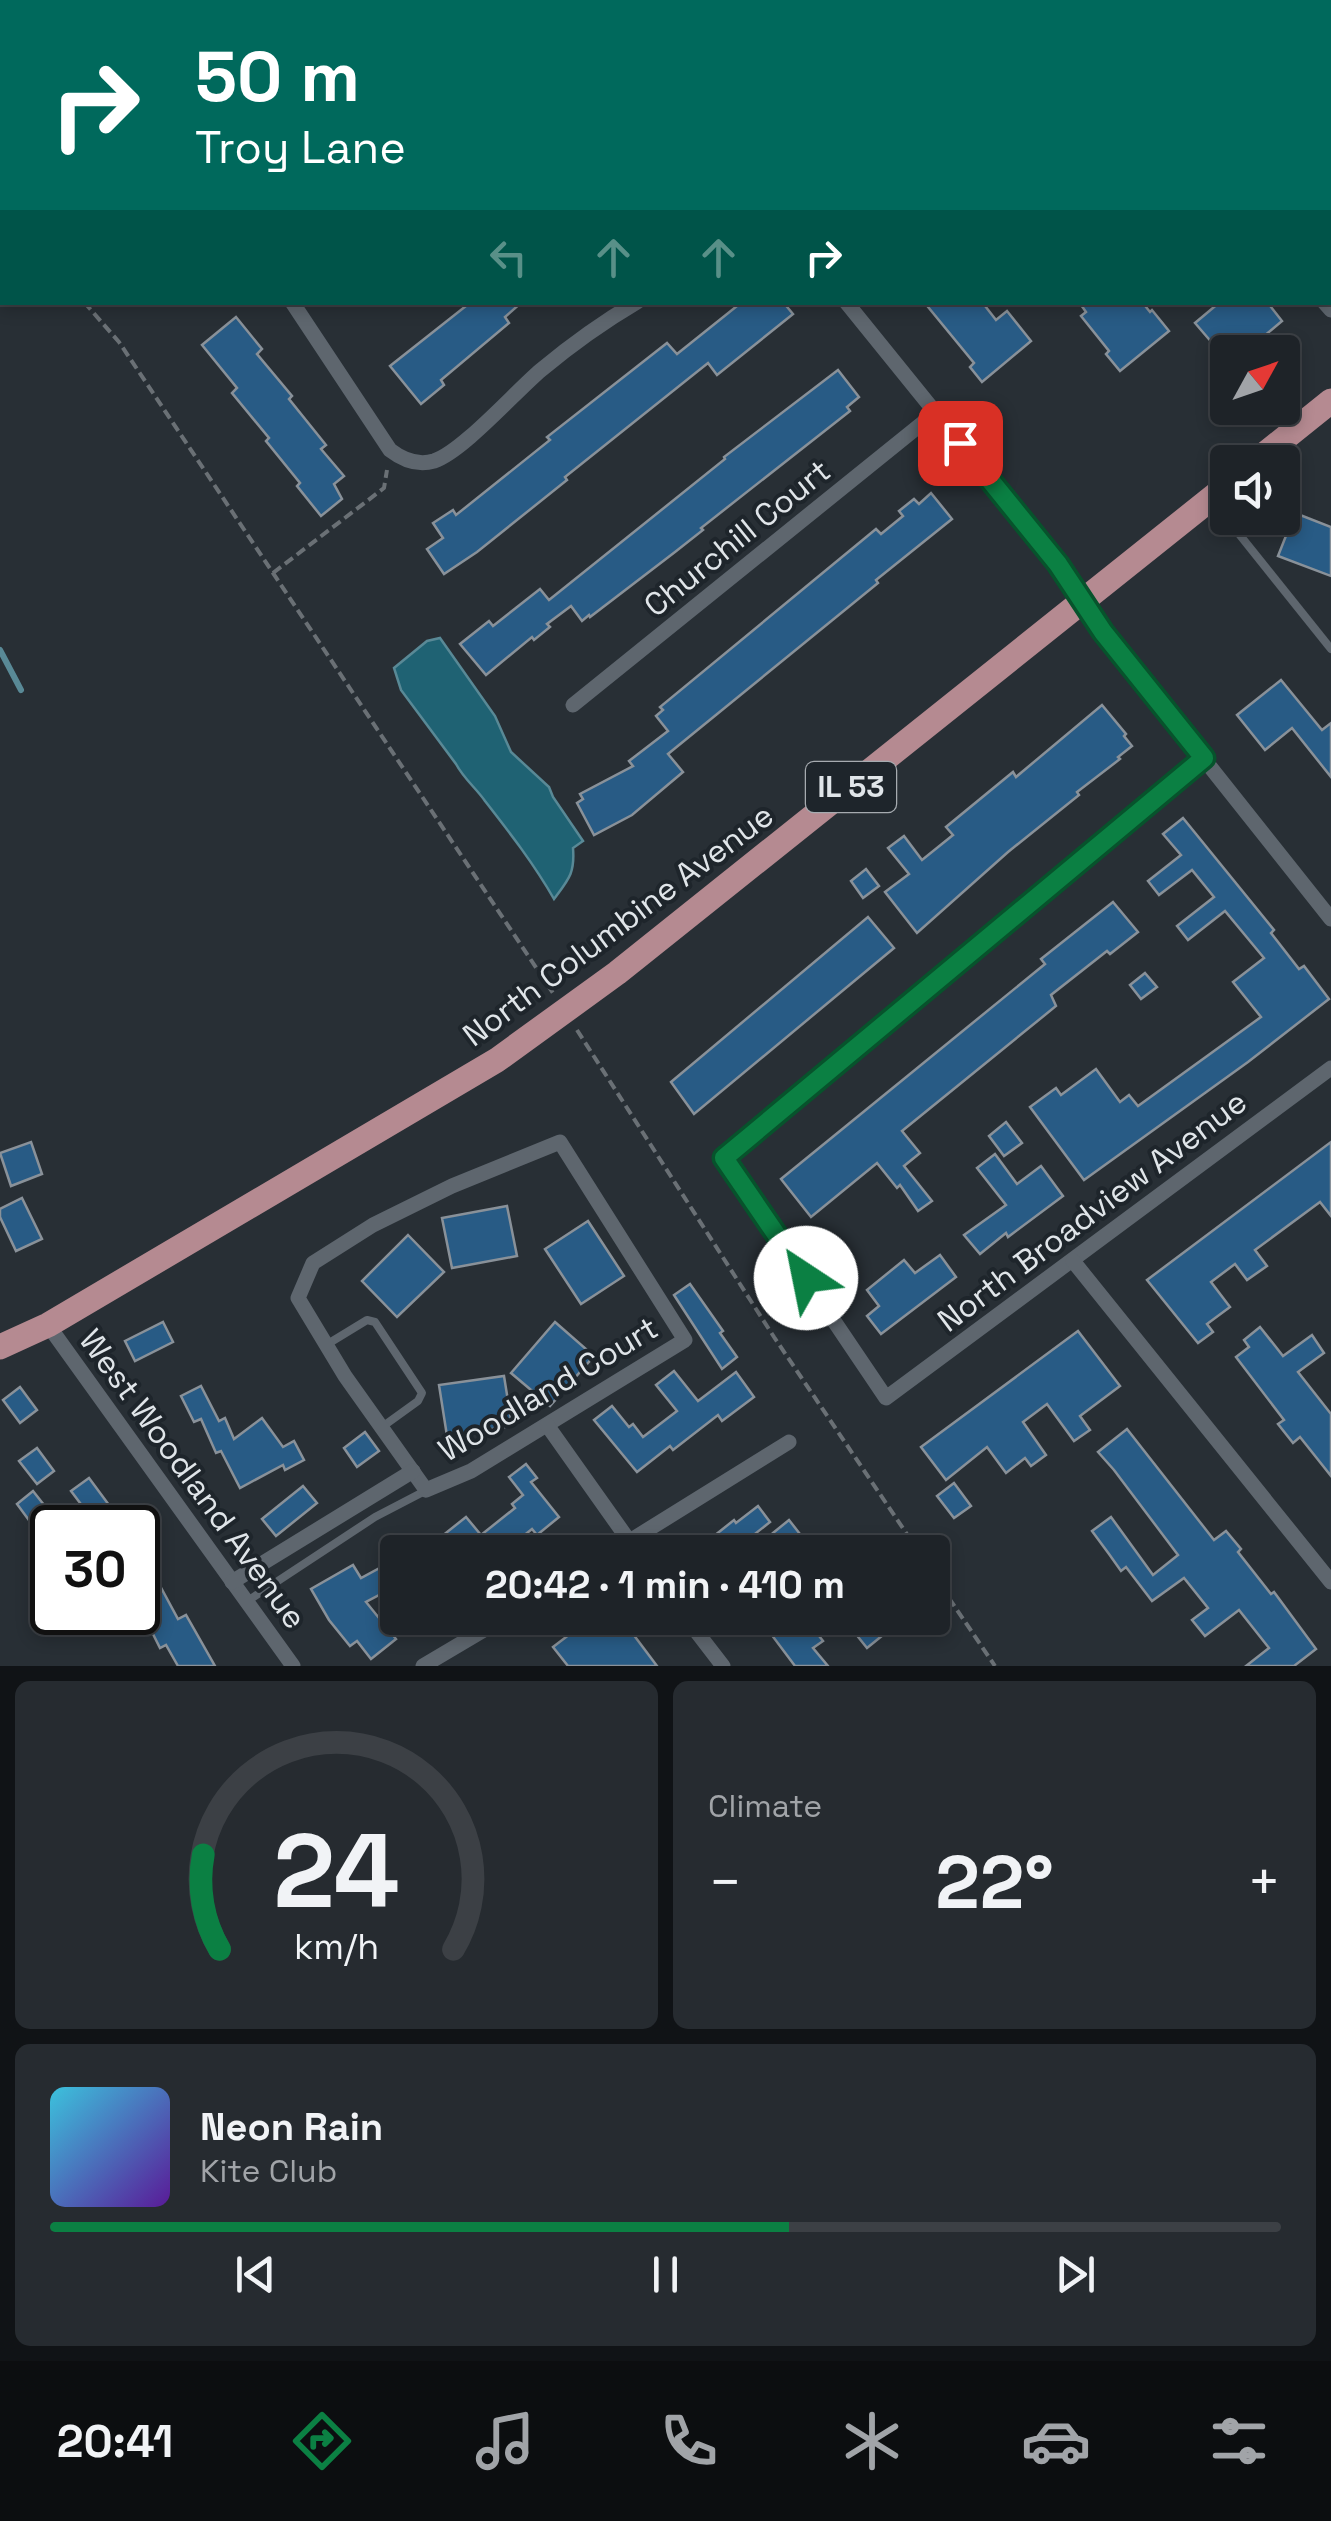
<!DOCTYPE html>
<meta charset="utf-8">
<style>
:root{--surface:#1e2328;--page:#262b30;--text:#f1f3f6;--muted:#a1a4a8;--line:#3c4045;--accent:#0b8043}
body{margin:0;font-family:"Space Grotesk",sans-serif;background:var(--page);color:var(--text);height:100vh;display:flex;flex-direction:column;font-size:38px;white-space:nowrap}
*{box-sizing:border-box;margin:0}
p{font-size:32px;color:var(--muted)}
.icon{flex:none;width:55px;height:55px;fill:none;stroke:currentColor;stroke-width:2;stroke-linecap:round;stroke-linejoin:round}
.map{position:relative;height:1666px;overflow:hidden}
.side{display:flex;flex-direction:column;gap:15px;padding:15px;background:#101316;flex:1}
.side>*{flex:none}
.hud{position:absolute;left:0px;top:0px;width:1332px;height:305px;box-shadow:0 5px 15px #0003,0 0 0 2px var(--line);background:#00695c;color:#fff;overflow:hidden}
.needle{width:65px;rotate:50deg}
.fabs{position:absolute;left:1210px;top:335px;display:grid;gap:20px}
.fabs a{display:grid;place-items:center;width:90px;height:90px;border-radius:10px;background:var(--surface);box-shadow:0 5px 15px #0003,0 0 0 2px var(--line);font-size:50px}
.speed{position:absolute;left:30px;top:1505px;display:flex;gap:20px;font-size:50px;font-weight:700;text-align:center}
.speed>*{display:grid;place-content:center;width:130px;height:130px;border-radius:50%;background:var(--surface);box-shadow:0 5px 15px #0003,0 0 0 2px var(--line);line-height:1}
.speed .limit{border:5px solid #111;border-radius:15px;background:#fff;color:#111}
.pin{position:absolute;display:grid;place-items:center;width:85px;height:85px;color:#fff;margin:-42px;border-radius:20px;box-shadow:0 5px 15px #0006}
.me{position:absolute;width:110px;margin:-55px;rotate:326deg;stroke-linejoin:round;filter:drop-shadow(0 0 8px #0008)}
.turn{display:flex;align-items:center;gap:35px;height:210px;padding:0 30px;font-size:45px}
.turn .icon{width:130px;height:130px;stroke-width:2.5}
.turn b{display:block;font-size:70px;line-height:85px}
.lanes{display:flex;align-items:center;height:95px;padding:0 30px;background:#0003;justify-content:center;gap:50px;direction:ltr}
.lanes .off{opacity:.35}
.big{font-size:75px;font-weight:800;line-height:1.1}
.side .tile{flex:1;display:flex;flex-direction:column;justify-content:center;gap:15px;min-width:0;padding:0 35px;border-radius:15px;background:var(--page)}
.side .dial{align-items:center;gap:0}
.dial svg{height:260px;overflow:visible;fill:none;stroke:var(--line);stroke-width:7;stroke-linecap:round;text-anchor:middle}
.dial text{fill:var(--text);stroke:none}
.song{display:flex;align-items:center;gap:30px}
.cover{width:120px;height:120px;border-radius:15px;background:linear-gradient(135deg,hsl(190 70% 55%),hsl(270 70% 35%))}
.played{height:10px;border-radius:5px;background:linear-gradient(90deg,var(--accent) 60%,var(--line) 60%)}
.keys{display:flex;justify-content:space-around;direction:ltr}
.heat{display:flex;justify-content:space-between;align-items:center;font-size:55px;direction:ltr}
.side .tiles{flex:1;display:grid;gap:15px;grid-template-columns:1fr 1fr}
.tile:last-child{grid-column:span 2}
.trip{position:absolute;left:380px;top:1535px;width:570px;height:100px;border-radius:10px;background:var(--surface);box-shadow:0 5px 15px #0003,0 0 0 2px var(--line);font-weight:800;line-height:100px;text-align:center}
.menu{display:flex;height:160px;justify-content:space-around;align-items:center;background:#0c0e10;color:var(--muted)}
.menu .icon{width:70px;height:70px}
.menu .current{color:var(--accent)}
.menu b{font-size:45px;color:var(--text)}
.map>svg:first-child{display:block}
.water{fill:#1f6273;stroke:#598996;stroke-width:2.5}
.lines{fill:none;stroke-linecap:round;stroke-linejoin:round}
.stream{stroke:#598996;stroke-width:6}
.building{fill:#285b85;stroke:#899199;stroke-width:2.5}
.path{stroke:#6a7075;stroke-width:4;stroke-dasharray:10 5;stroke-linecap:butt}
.lane{stroke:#5e666e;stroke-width:8}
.street{stroke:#5e666e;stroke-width:15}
.primary{stroke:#b58a91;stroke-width:25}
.highway{stroke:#efa2a8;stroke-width:30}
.route-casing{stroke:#07532c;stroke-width:25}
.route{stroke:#0b8043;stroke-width:18}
.labels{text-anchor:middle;stroke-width:8;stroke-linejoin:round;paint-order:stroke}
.shield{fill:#1e252b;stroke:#a6abb0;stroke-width:2.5}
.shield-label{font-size:30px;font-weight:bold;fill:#e0e5e9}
.street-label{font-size:32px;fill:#e0e5e9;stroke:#1e252b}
</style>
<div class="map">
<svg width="1331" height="1666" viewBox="0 0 1331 1666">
<rect width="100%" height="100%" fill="#282f35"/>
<path class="water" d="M440,638l55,78 16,36 38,35 4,10 30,44 -10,7c2,25 -4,31 -19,51 -20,-35 -44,-66 -69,-98 -9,-13 -21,-22 -29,-37l-55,-74 -7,-22 33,-27z"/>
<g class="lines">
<path class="stream" d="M0,650l21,40"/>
</g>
<g class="building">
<path d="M471,302h51l-17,15 4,6 -68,57 3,5 -23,19 -31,-38z"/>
<path d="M742,302h41l10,12 -76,61 -9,-12 -143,114 2,3 -90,72 -33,22 -17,-25 16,-11 -10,-15 20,-13 3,5 94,-75 -3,-3 120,-94 10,11z"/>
<path d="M924,302h58l14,18 11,-9 24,30 -49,41 -12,-15 4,-4z"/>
<path d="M1079,302h63l8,10 2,-2 17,21 -49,40 -14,-17 3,-3 -28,-35 5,-4z"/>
<path d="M1220,302h47l15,19 -25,21 2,3 -10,7h-29l-25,-29z"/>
<path d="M236,317l26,32 -5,5 35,42 -3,3 37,46 -5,4 23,27 -10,8 8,15 -21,17 -24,-30 3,-3 -34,-42 3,-3 -37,-45 5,-5 -35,-43z"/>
<path d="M838,370l21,27 -12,10 3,4 -149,117 2,2 -28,22 -85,65 -1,-2 -7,6 -11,-15 -24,18 3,3 -16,13 -2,-3 -46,38 -26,-31 29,-23 4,5 47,-37 9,11 176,-141 -1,-2z"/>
<path d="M931,493l21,26 -76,61 2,3 -210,171 15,18 -51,43 -38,20 -17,-32 6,-4 -3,-5 53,-28 -4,-5 39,-30 -12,-15 7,-6 -3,-3 216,-178 5,5 22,-18 -4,-5 15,-12 5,5z"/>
<path d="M1295,513l36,14v49l-53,-20z"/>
<path d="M1281,680l41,50 9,-7v54l-39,-49 -27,22 -28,-35z"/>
<path d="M1102,705l24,29 -2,2 8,10 -14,11 2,2 -43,33 2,3 -71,57 -91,81 -32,-41 24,-18 -21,-26 16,-12 18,24 31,-25 -7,-8 67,-55 3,5z"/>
<path d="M1183,818l91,112 -3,3 28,36 5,-3 25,33 -81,63 -164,118 -54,-73 26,-19 5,7 35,-26 24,33 9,-7 9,11 123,-89 -28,-35 31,-24 -39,-47 -37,29 -11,-14 37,-29 -22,-27 -33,25 -11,-14 33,-26 -18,-21z"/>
<path d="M866,869l13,17 -16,12 -12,-17z"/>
<path d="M1113,902l25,30 -28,22 -3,-3 -56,44 5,11 -154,125 18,22 -16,13 28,35 -14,10 -18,-26 -3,3 -20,-25 -66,54 -30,-38 264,-215 -4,-5z"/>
<path d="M868,917l26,31 -200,166 -23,-32z"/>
<path d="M1145,973l12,14 -16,12 -11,-14z"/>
<path d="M1006,1122l16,21 -18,13 -15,-20z"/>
<path d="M31,1142l11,32 -31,12 -11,-33z"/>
<path d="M1331,1142v74l-11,-14 -65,48 12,16 -20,14 -12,-16 -24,18 19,25 -23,17 6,8 -15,11 -51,-63z"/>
<path d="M995,1154l22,30 24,-18 22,30 -55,41 -2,-4 -26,21 -16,-19 42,-30 -29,-37z"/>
<path d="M22,1198l20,41 -26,12 -16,-34v-8z"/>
<path d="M507,1206l10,50 -65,12 -10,-50z"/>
<path d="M588,1221l36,55 -43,28 -36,-55z"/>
<path d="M408,1235l36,37 -47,45 -35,-36z"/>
<path d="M940,1255l16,22 -75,57 -14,-18 12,-10 -12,-16 37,-30 11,13z"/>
<path d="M690,1284l33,47 -3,2 17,24 -15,12 -48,-74z"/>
<path d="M163,1322l10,20 -38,19 -10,-20z"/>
<path d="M555,1322l39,34 -44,50 -39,-33z"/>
<path d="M1260,1327l23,29 29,-21 12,18 -26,19 33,42v62l-31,-39 -7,6 -15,-19 6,-4 -48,-63 13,-10 -5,-7z"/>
<path d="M1078,1331l42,55 -40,30 10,14 -16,11 -27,-37 -24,18 23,33 -15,11 -6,-8 -19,15 -19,-26 -41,33 -25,-33z"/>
<path d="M674,1371l24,30 38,-29 18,25 -32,24 -4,-6 -45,35 -3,-4 -33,26 -43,-52 18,-14 17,21 4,-3 10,13 34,-26 -21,-26z"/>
<path d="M504,1376l8,50 -65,10 -8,-51z"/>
<path d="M201,1386l18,35 6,-3 9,21 28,-21 21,29 11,-6 10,19 -19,10 -2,-5 -43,23 -19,-37 -5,2 -15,-34 -7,3 -13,-26z"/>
<path d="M20,1387l17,23 -17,13 -17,-23z"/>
<path d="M1127,1429l87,111 12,-9 15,18 -3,3 33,42 3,-2 42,57 -22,17h-48l23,-18 -30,-38 -34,26 -13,-16 16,-12 -24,-30 -32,23 -26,-34 -5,4 -12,-17 -17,-23 19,-14 42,58 25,-20 -64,-85 -16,-18z"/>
<path d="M365,1432l14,19 -22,16 -13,-19z"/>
<path d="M37,1448l17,23 -17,13 -18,-23z"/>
<path d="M526,1464l11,14 -6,4 28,35 -22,18 -5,-6 -29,23h-81l44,-35 15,18 34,-27 -3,-4 11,-9 -14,-18z"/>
<path d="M89,1478l37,50h-27l-28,-37z"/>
<path d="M954,1483l17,23 -17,12 -17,-22z"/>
<path d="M303,1486l14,17 -41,33 -14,-17z"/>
<path d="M33,1491l15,19 -17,13 -14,-19z"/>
<path d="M758,1506l12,16 -38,30h-21l-7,-8 30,-24 2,3z"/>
<path d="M789,1520l25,32h-25l-16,-19z"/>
<path d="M138,1545l40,74 8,-4 29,51h-37l-12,-21 -6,3 -22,-44z"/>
<path d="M389,1563l9,15v7l-32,17 30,37 -25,20 -14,-18 -7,5 -21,-26 -18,-31 42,-24 8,13z"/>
<path d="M591,1618h30l36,48h-89l-15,-19z"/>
<path d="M759,1618h46l18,23 -10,7 15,18h-33z"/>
<path d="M843,1618h26l14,17 -16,13z"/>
</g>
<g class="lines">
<g class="path">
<path d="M0,207l2,3"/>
<path d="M84,302l35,40 434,651"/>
<path d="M273,573l111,-85 3,-18"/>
<path d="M577,1030l197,307 145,215"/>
<path d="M932,1573l63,93"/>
</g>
<g class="lane">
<path d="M1215,504l116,145"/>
<path d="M326,1345l41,-25 8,2 47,71 -4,8 -36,26"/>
<path d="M246,1602l129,-85 50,-26"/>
</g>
<g class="street">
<path d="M602,0l2,2"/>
<path d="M584,2l3,-2"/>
<path d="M1034,2l3,-2"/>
<path d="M292,302l98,148c13,10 27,16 44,11 28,-9 81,-69 107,-91 30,-25 62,-48 96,-68"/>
<path d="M846,302l212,262 45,68 228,287"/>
<path d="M1324,302l7,8"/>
<path d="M573,705l362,-292"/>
<path d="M1204,758l-480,400 162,240 445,-330"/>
<path d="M560,1142l125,198 -214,131 -45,19 -81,-114 -47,-78 15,-35 60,-38 79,-39z"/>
<path d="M1073,1261l258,321"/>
<path d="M48,1325l245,341"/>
<path d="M547,1425l90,127"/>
<path d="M612,1552l177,-110"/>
<path d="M232,1582l181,-111"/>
<path d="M686,1618l37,48"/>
<path d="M423,1666l81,-48"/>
</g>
<g class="primary">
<path d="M1255,462l76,-61"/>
<path d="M0,1347l48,-22 449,-265 120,-87 611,-488"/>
</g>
<g class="highway">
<path d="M32,2l3,-2"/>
<path d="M0,31l2,-2"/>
</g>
</g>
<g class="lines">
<defs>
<path id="route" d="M806,1278l-82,-120 480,-400 -101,-126 -45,-68 -98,-121"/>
</defs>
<use href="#route" class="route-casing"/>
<use href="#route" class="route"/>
</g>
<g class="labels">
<rect class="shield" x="806" y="762" width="90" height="50" rx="8"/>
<g class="shield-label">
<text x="851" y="797">IL 53</text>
</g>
<g class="street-label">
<text transform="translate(737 538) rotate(-39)" y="11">Churchill Court</text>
<text transform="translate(618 925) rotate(-37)" y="11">North Columbine Avenue</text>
<text transform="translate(1092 1211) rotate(-37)" y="11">North Broadview Avenue</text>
<text transform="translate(548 1389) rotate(-31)" y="11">Woodland Court</text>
<text transform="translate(193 1479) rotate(54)" y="11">West Woodland Avenue</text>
</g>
</g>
</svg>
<div class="fabs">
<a><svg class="needle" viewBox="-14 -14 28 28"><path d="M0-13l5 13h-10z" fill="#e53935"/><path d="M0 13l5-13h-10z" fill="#a1a4a8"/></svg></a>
<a><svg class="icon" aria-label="sound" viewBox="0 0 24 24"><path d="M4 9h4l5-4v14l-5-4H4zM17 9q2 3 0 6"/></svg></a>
</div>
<div class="speed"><div class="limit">30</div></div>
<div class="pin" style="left:960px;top:443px;background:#d93025"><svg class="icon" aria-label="arrive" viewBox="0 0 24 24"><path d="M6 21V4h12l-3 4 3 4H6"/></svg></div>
<svg class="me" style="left:806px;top:1278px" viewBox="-20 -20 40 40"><circle r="19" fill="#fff"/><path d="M0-13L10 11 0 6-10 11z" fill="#0b8043"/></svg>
<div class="trip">20:42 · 1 min · 410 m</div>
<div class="hud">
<div class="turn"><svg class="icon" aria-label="right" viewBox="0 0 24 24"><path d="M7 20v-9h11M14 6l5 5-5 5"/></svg><div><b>50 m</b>Troy Lane</div></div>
<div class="lanes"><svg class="icon off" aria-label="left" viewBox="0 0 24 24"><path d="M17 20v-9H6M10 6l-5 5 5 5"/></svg><svg class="icon off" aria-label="ahead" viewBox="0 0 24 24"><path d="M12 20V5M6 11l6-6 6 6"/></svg><svg class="icon off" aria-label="ahead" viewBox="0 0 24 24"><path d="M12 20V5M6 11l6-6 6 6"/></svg><svg class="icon" aria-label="right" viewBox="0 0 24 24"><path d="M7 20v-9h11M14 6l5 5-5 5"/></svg></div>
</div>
</div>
<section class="side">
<div class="tiles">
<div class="tile dial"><svg viewBox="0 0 100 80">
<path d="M14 69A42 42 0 1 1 86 69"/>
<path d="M14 69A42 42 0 0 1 9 40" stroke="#0b8043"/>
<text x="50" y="56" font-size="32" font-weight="700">24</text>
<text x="50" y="72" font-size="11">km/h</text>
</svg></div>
<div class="tile"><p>Climate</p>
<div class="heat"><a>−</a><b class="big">22°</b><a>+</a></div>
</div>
<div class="tile">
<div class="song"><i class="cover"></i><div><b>Neon Rain</b><p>Kite Club</p></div></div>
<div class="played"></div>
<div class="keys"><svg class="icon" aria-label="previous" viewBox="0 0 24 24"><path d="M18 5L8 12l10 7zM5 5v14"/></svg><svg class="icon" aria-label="pause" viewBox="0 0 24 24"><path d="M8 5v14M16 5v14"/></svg><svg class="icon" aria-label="next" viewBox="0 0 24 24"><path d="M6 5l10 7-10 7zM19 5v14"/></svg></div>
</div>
</div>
</section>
<nav class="menu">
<b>20:41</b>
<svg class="icon current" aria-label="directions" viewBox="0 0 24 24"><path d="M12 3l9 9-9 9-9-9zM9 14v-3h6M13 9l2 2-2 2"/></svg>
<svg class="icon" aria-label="music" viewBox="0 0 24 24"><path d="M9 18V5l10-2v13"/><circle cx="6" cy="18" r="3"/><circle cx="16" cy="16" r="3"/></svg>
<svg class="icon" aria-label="phone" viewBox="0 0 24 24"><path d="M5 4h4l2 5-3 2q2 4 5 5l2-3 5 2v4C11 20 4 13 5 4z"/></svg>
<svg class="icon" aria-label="climate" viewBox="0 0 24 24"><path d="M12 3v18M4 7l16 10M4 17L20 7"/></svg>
<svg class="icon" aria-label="car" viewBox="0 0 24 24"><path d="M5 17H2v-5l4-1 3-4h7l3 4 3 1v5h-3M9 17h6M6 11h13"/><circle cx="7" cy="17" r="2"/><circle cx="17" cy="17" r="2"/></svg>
<svg class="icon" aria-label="filters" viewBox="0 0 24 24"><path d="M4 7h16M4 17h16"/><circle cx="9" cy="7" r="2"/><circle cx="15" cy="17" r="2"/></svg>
</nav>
